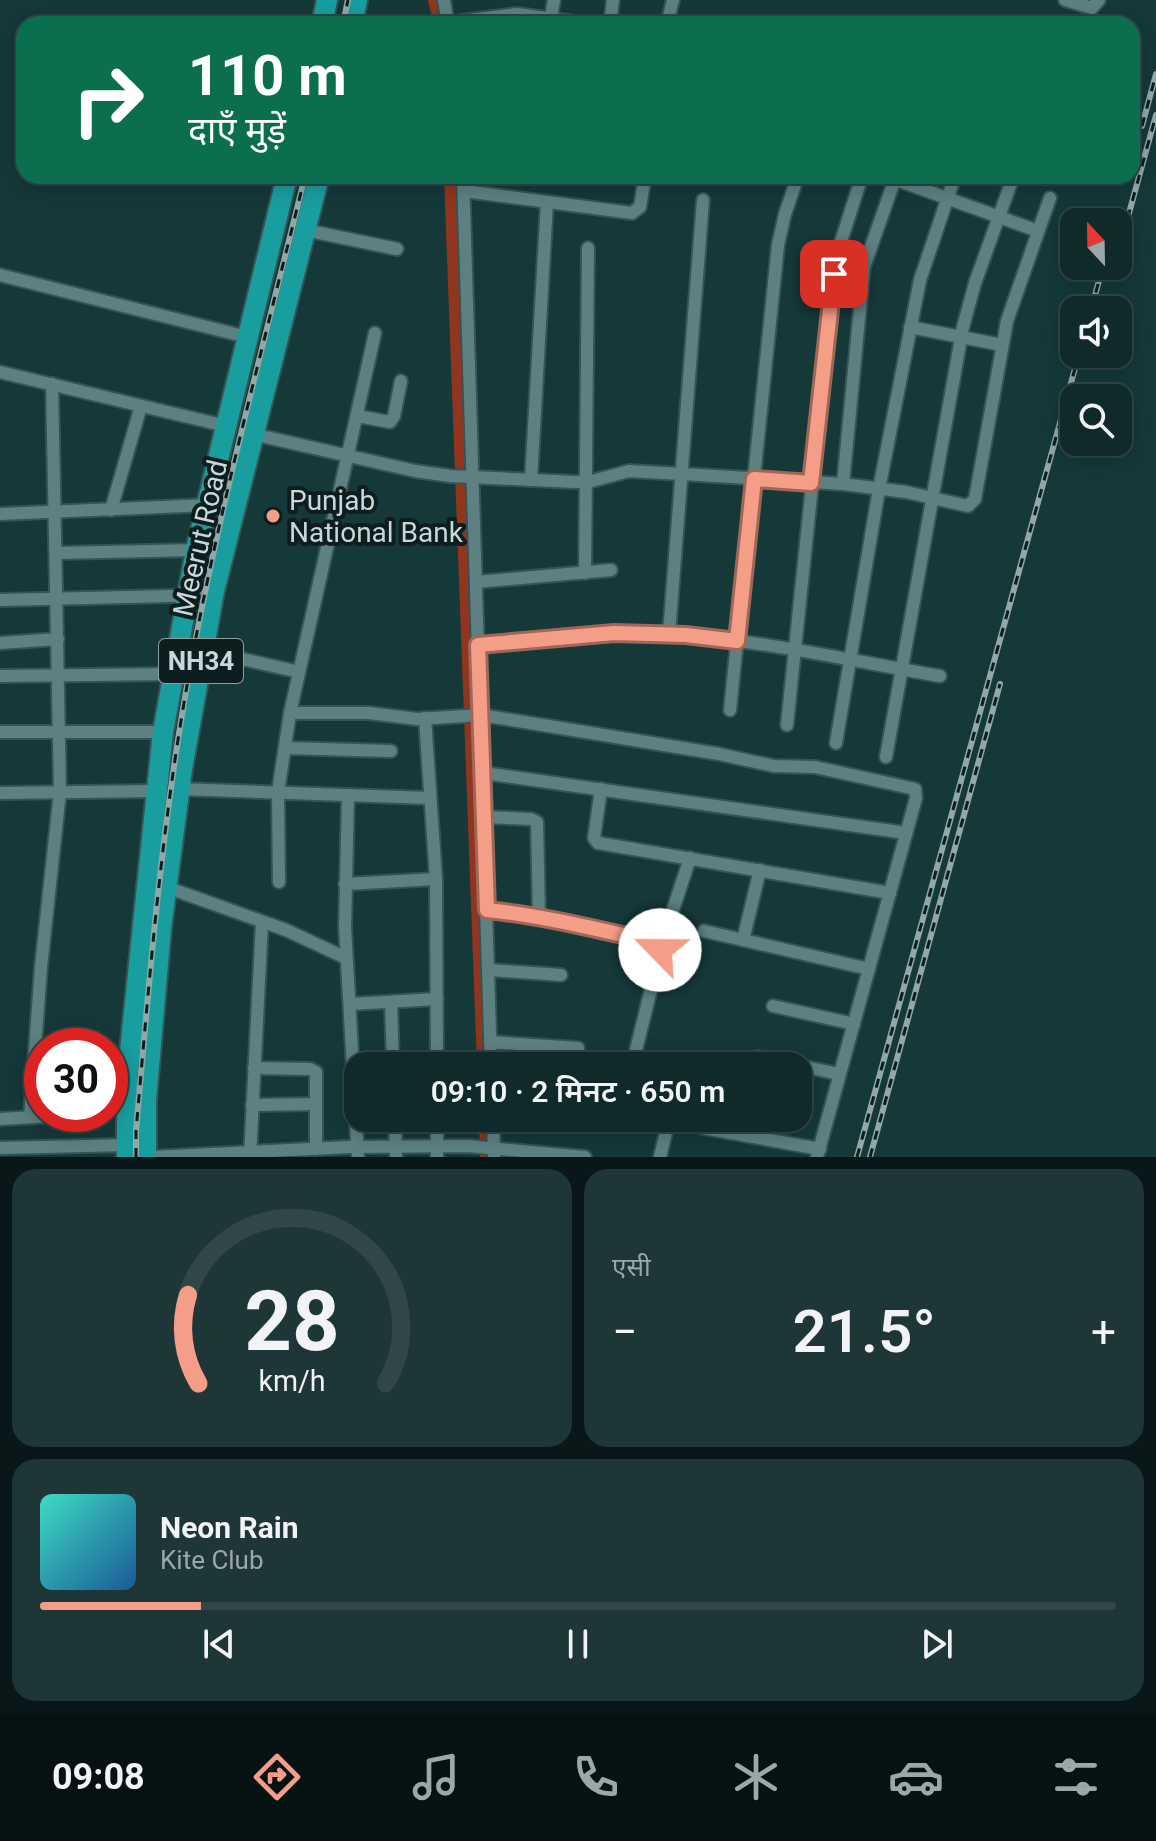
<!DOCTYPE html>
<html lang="hi">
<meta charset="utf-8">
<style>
:root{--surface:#102a2b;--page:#1e3637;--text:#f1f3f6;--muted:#9ca7a9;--line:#304647;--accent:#f49e88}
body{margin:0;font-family:Roboto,"Noto Sans Devanagari",sans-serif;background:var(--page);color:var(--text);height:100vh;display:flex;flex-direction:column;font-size:30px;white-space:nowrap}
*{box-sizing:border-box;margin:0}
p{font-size:26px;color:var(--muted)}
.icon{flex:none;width:44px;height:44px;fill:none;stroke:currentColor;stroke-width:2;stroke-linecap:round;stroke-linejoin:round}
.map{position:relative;height:1157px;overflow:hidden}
.side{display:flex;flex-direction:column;gap:12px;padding:12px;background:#091718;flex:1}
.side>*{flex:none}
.hud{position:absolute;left:16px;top:16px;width:1124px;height:168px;border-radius:24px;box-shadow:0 4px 20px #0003,0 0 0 2px var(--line);background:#0b6e4f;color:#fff;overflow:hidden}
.needle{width:52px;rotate:338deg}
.fabs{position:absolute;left:1060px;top:208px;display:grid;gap:16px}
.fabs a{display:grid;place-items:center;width:72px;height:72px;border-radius:16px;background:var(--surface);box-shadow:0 4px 20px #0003,0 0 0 2px var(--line);font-size:40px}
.speed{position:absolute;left:24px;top:1028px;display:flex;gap:16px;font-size:40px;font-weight:700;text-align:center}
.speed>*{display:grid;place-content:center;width:104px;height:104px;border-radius:50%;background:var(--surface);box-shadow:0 4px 20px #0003,0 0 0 2px var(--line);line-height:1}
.speed .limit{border:12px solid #d22;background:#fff;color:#111}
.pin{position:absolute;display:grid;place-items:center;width:68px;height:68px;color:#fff;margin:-34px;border-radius:16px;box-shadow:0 4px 12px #0006}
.me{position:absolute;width:88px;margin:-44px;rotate:293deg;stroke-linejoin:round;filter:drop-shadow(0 0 6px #0008)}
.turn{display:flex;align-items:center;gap:28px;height:168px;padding:0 40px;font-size:36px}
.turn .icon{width:104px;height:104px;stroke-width:2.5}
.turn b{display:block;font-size:56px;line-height:68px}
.big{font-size:60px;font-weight:600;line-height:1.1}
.side .tile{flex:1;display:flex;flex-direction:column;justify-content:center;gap:12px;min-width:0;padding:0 28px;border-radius:24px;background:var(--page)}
.side .dial{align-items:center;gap:0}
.dial svg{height:208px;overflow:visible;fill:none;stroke:var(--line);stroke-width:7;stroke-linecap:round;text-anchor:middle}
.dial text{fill:var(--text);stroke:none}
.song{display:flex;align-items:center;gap:24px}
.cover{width:96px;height:96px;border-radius:12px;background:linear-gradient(135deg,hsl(170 70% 55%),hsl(210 70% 35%))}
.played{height:8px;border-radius:4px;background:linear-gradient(90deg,var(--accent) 15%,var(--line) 15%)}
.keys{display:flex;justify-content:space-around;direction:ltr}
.heat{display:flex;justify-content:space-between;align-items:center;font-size:44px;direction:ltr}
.side .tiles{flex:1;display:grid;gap:12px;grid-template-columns:1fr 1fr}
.tile:last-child{grid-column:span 2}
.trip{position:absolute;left:344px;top:1052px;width:468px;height:80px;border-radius:24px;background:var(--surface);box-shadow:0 4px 20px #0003,0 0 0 2px var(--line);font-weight:600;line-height:80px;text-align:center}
.tabs{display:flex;height:128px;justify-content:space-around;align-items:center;background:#061111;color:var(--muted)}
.tabs .icon{width:56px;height:56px}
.tabs .selected{color:var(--accent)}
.tabs b{font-size:36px;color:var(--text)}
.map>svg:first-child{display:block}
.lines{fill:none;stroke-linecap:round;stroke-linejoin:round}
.canal{stroke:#92351f;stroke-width:12}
.minor-casing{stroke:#375354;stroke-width:16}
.trunk-casing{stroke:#375354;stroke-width:24}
.minor{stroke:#5d8182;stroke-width:12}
.trunk{stroke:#199ea0;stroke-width:20}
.rail-casing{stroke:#91a8a9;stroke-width:6}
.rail{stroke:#0e1d1d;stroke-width:3;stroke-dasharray:9;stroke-linecap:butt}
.route-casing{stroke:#9f6758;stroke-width:20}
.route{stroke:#f49e88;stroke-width:14}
.poi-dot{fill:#f49e88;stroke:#0e1d1d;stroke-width:3}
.labels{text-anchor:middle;stroke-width:8;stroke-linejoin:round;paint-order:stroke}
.shield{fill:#0e1d1d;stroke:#8fa0a1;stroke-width:2}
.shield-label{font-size:26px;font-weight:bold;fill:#c6d8d9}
.poi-label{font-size:28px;fill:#c6d8d9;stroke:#0e1d1d;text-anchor:start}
.street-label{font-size:28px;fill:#c6d8d9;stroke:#0e1d1d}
</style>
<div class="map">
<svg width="1156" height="1157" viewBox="0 0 1156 1157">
<rect width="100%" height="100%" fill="#153839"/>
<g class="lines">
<g class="canal">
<path d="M434,0l6,24"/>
<path d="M450,176l33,890"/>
<path d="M485,1118l1,39"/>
</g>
<defs>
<g id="minor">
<path d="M444,0l4,24"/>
<path d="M1065,0l27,8 7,-8"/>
<path d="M551,17l3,-17"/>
<path d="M448,23l69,-9 72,10"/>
<path d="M610,24l3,-24"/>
<path d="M667,24l6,-24"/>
<path d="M463,176l28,890"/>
<path d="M886,176l152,55"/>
<path d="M464,191l168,22 8,-6 5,-31"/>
<path d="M305,230l92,19"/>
<path d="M0,275l247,62"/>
<path d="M910,327l92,18"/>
<path d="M0,372l226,54"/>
<path d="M357,416l33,6 4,-6 7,-35"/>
<path d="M253,434l162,37 35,5 125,6 17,-1 37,-10 54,3 160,10 63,8 62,14 7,-7 32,-178 43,-123"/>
<path d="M531,480l16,-278"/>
<path d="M843,484l21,-217 32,-91"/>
<path d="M111,510l30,-104"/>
<path d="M0,514l208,-9"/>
<path d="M56,553l140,-3"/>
<path d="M585,573l3,-325"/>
<path d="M476,582l135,-12"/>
<path d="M0,600l213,-5"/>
<path d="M669,634l34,-434"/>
<path d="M0,643l58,-4"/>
<path d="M478,645c59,-5 118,-13 177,-11 96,3 191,26 285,42"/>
<path d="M203,650l96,22"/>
<path d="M0,676l174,-2"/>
<path d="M730,710l48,-465 7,-31 13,-38"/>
<path d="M290,713h79l48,6 64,-4 238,39 55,12 41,1 100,22 1,9 -99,359"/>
<path d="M425,718l11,161 1,187"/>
<path d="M787,725l49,-468 26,-81"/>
<path d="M0,732h163"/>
<path d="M836,743l43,-254 41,-209 35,-104"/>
<path d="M285,748l106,3"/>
<path d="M886,757l77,-430 12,-44 36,-100"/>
<path d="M484,773l422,60"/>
<path d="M179,789l250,9"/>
<path d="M601,789l-7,49 4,5 292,50"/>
<path d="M0,793l155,-2"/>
<path d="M348,795l-3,132 13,230"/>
<path d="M484,817l47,2 6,3 2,94"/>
<path d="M279,882l-1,-90 12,-79 85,-380"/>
<path d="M345,884l91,-5"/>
<path d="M166,887l120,43 60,28"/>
<path d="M487,910l52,6 123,28"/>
<path d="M704,931l165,38"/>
<path d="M743,940l17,-70"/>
<path d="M489,970l72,5"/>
<path d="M391,1002l2,64"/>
<path d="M350,1004l87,-5"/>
<path d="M773,1006l81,18"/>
<path d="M490,1042l88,6"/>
<path d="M758,1057l81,17"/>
<path d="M632,1066l32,-129 26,-79"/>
<path d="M254,1068l56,1 6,3v77"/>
<path d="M252,1105l64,-1"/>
<path d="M30,1117l11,-150 19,-175 -8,-408"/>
<path d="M395,1118l1,39"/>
<path d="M437,1118v39"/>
<path d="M493,1118l1,39"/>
<path d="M0,1119l86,-5"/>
<path d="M703,1128l117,21"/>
<path d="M0,1148l127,-3"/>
<path d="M153,1157l196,-10 119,-1 117,11"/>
<path d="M250,1157l12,-235"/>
<path d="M660,1157l8,-33"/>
</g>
<g id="trunk">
<path d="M322,24l5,-24"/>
<path d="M352,24l5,-24"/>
<path d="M127,1157v-77l36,-348 33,-182 91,-374"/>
<path d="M146,1157v-56l15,-172 21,-160 32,-178 105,-415"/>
</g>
</defs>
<use href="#minor" class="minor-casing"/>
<use href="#trunk" class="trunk-casing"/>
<use href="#minor" class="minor"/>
<use href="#trunk" class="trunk"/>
<defs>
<g id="rail">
<path d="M343,24l5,-24"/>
<path d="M1142,126l14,-52"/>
<path d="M1118,253l38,-138"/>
<path d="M1091,310l12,-44"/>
<path d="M136,1157v-26c12,-137 23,-275 45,-410 30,-184 80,-365 124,-545"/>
<path d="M857,1157l222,-803"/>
<path d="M870,1157l130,-473"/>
</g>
</defs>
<use href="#rail" class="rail-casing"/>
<use href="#rail" class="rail"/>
</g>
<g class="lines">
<defs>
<path id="route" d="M660,950l2,-6c-58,-13 -116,-28 -175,-34l-9,-265 136,-12 72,2 51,6 17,-162 57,4 23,-209"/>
</defs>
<use href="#route" class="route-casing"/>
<use href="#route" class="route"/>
</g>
<circle class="poi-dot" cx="273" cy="516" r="8"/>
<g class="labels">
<rect class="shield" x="159" y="639" width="84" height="44" rx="6"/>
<g class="shield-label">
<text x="201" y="670">NH34</text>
</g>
<g class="poi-label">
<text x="289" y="510">Punjab<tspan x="289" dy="32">National Bank</tspan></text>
</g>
<g class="street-label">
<text transform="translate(200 538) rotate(-77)" y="10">Meerut Road</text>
</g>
</g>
</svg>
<div class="fabs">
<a><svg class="needle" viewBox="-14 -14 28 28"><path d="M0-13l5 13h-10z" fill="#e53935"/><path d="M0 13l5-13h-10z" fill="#9ca7a9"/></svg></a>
<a><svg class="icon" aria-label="sound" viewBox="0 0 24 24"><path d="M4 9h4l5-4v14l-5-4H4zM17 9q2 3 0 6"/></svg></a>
<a><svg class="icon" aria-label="search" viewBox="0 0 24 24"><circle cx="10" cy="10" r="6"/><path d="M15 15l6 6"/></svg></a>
</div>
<div class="speed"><div class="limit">30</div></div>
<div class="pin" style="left:834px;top:274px;background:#d93025"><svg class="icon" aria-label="arrive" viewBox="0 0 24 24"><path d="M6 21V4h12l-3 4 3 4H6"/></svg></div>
<svg class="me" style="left:660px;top:950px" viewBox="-20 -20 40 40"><circle r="19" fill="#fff"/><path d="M0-13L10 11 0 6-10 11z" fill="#f49e88"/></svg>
<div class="trip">09:10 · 2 मिनट · 650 m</div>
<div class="hud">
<div class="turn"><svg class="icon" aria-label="right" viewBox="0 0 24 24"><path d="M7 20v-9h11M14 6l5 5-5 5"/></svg><div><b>110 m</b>दाएँ मुड़ें</div></div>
</div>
</div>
<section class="side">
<div class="tiles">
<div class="tile dial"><svg viewBox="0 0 100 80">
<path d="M14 69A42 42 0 1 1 86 69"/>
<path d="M14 69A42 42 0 0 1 10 35" stroke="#f49e88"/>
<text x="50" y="56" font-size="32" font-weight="700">28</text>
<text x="50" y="72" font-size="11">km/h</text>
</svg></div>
<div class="tile"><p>एसी</p>
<div class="heat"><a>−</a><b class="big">21.5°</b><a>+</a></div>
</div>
<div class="tile">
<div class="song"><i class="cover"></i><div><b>Neon Rain</b><p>Kite Club</p></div></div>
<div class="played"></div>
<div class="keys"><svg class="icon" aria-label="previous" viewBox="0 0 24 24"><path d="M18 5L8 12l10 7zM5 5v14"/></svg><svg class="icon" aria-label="pause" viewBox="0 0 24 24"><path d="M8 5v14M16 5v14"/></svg><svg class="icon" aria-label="next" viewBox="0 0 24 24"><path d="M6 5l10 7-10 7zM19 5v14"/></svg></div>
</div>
</div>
</section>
<nav class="tabs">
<b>09:08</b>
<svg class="icon selected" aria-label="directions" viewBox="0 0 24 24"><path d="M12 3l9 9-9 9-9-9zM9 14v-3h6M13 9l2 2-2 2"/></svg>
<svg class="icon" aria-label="music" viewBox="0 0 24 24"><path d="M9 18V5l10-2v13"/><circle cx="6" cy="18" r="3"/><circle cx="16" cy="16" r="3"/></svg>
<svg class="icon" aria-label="phone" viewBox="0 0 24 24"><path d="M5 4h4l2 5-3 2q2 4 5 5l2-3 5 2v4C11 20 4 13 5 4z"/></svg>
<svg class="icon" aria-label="climate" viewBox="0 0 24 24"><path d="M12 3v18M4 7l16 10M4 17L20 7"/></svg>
<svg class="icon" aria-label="car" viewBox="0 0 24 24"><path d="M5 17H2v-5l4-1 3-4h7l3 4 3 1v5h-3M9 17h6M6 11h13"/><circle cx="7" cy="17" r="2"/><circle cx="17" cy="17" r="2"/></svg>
<svg class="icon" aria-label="filters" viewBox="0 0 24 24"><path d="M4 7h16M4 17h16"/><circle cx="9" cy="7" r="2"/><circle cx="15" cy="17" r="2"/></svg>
</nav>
